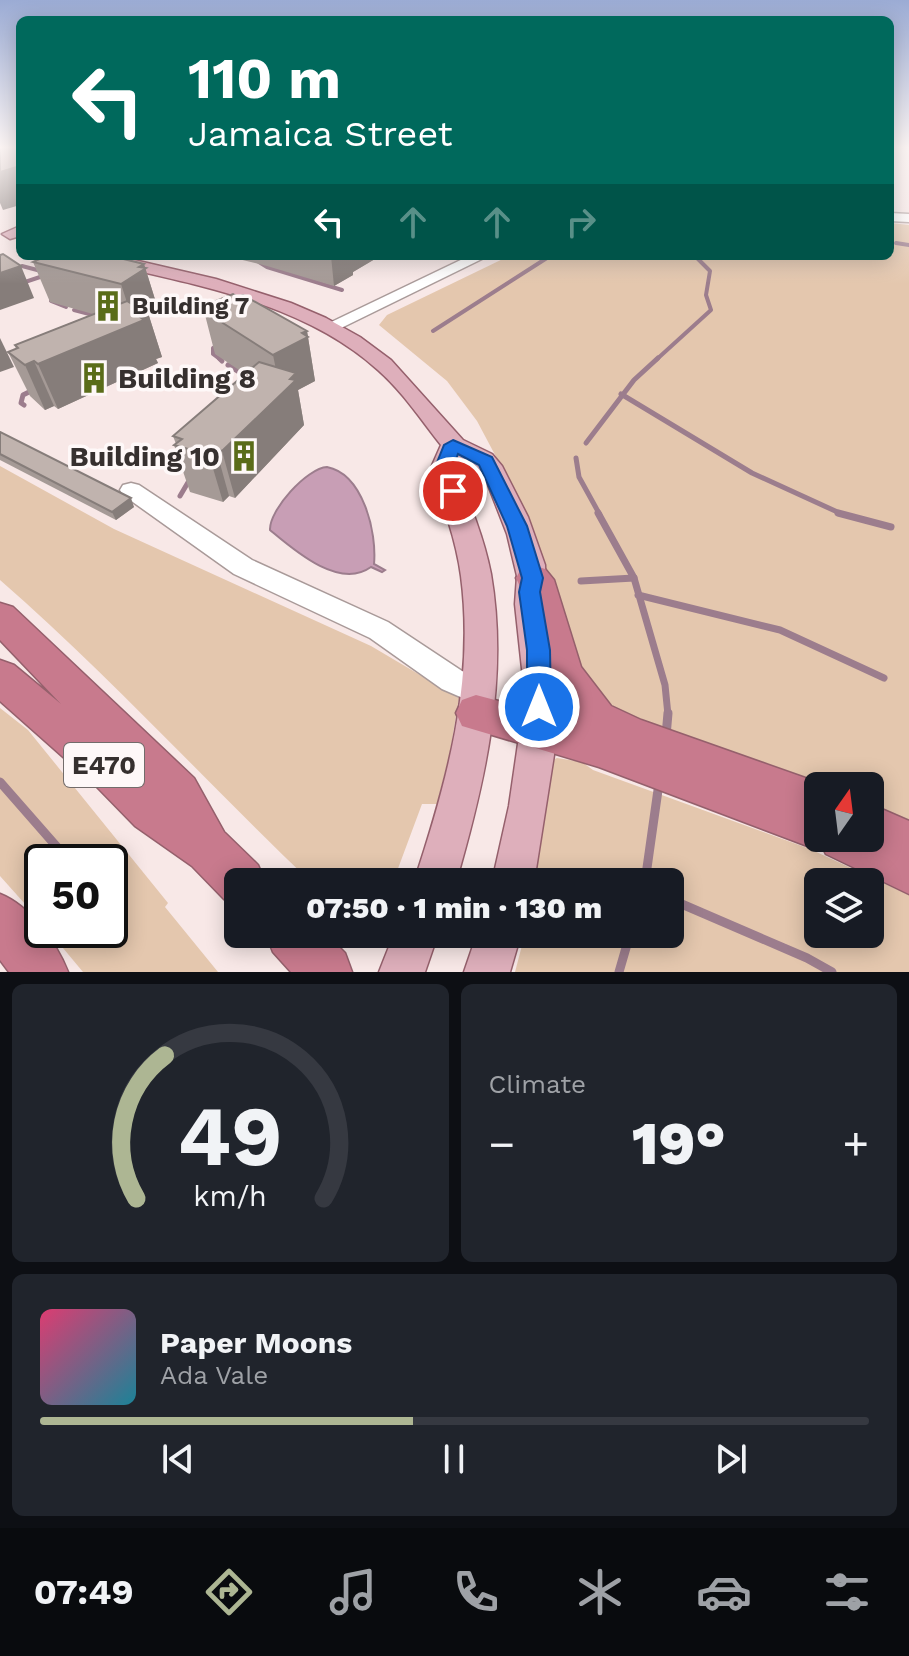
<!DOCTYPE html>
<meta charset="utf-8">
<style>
:root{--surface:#171b24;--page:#20242c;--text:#f1f3f6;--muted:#9ea1a6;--line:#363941;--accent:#adb693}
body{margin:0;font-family:"Work Sans",sans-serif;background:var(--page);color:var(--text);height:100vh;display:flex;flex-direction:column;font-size:30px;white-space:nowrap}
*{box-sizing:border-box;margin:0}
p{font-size:26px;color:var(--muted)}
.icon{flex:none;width:44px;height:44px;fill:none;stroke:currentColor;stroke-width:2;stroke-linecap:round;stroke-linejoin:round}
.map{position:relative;height:972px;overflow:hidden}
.sheet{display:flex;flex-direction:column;gap:12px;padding:12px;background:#0d0f14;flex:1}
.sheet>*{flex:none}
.guide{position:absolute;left:16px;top:16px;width:878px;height:244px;border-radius:12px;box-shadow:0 4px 20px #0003;background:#00695c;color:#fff;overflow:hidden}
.needle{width:52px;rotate:14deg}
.controls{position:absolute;left:804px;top:772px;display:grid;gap:16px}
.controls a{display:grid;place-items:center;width:80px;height:80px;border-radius:12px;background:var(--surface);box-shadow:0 4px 20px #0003;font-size:40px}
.speed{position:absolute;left:24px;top:844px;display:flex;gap:16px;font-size:40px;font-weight:700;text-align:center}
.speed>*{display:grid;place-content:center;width:104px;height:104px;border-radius:50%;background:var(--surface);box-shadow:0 4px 20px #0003;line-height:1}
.speed .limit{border:4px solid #111;border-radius:12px;background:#fff;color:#111}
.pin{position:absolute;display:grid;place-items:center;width:68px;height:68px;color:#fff;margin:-34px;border:4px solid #fff;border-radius:50%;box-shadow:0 2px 8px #0007}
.me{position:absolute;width:88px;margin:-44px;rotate:0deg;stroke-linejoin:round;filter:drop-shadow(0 0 6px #0008)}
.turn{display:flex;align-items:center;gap:28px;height:168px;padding:0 40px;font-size:36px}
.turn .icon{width:104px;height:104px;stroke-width:2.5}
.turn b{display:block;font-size:56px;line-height:68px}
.lanes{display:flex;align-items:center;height:76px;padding:0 40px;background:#0003;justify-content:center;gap:40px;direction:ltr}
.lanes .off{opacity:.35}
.big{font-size:60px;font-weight:800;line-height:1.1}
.sheet .widget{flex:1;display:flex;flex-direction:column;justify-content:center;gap:12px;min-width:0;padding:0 28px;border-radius:12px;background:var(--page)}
.sheet .dial{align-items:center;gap:0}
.dial svg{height:208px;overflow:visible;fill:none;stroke:var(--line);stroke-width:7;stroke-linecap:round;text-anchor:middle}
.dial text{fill:var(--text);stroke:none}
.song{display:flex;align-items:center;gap:24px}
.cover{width:96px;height:96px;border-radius:12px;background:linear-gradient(135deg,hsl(340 70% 55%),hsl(190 70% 35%))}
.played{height:8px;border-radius:4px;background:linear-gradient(90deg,var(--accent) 45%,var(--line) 45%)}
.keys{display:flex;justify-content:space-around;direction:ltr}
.heat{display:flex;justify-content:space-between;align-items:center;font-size:44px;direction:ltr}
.sheet .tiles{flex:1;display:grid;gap:12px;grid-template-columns:1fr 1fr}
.widget:last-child{grid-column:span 2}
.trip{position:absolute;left:224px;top:868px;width:460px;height:80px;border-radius:12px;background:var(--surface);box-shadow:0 4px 20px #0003;font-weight:800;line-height:80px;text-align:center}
.dock{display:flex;height:128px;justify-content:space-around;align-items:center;background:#090b0e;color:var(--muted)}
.dock .icon{width:56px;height:56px}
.dock .active{color:var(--accent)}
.dock b{font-size:36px;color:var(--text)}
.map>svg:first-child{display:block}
.green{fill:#e4c7ae;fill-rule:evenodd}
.water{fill:#c89eb5;stroke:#9c7d8d;stroke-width:2}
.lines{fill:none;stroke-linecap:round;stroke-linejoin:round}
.stream-far3{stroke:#9c7d8d;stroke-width:4}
.stream-far2{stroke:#9c7d8d;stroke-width:5}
.stream-far1{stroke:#9c7d8d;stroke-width:7}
.stream{stroke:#9c7d8d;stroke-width:9}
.minor-casing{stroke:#a99a99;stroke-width:3}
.major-casing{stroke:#95606c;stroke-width:3}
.highway-casing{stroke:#95606c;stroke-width:3}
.minor{fill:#fff;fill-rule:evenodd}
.major{fill:#deafbb;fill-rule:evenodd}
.highway{fill:#c87a8d;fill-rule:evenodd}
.wall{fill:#a59a96}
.shaded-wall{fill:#867d7a}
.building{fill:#c0b3ae;stroke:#867d7a;stroke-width:2}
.route{fill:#1a73e8;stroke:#114b97;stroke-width:2}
.labels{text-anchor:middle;stroke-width:7;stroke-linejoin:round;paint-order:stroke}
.far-poi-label{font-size:24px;font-weight:bold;fill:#36302f;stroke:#fef8f8;text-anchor:start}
.shield{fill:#fef8f8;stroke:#726c6b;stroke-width:2}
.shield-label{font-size:26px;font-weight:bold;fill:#36302f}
.poi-label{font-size:28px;font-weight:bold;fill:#36302f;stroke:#fef8f8;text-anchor:start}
</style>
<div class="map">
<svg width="909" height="972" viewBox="0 0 909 972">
<rect width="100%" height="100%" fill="#f8e8e7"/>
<g class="green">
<path d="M890,223l19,2v597l-39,-17v-19h-46l-215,-76 -23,-19 -75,-206 -34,-64 -30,-40 -68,-56 8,-10 122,-59h381z"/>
<path d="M0,466l114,63 257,117 88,52 -9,54 -13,52h-15l-29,78h-82c-105,-100 -202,-207 -311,-302z"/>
<path d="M0,708l28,22 140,173 -3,4 53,65h-135l-35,-42h62v-68h-68v61l-42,-47z"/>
<path d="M557,758l25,4 11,8 217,79 99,46v77h-394l10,-38h145v-52h-135l17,-122zM818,882h52v52h-52z"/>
</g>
<path class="water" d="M327,467c36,7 50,65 47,97l11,6 -3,2 -11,-5c-32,23 -77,-17 -101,-37 -1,-20 37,-62 57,-63z"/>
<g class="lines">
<g class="stream-far3">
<path d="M896,243l13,2"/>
<path d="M263,256l-4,6 8,5 75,23"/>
<path d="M22,266l19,5"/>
<path d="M22,283l24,-8"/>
<path d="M51,301l15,6"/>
<path d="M74,310l23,6"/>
<path d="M433,331l117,-75"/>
<path d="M220,344l-7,4v6l8,6"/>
<path d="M656,360l55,-50 -5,-15 4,-24 -15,-15"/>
</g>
<g class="stream-far2">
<path d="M219,358l3,3"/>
<path d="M228,365l21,13"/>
<path d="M621,394l131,79 92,42"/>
<path d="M24,405l-3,-2 2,-8 12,-6"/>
<path d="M586,443l48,-63 24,-22"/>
<path d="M576,458l3,19 21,38"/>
<path d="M180,496l10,-17"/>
</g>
<g class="stream-far1">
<path d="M598,513l36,65 31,107 3,30"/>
<path d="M838,513l53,14"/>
<path d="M581,581l53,-3"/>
<path d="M638,595l142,35 104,48"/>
</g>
<g class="stream">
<path d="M666,736l2,-23"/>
<path d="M0,782l57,65"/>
<path d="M645,882l14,-99"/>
<path d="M670,899l137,59 25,14"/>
<path d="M619,972l11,-38"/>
</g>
<defs>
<g id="minor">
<path d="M890,213l19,1v8l-19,-1z"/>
<path d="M469,256h19l-153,75 -6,1 -8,-5z"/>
<path d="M131,483l8,2 113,75 136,62 74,49 27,12 4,9 -4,9 -10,4 -37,-16 -72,-51 -136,-64 -111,-79 -3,-5 3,-5z"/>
</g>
<g id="major">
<path d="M20,226v10l-10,3 -8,-5z"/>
<path d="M88,256h29l99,23 75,24 35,15 34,19 31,23 72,80 29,14 10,12 26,51 17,48 1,39 10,63 -2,88 -20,127h-42l17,-76 11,-76 3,-52 -8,-74 2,-28 -10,-42 -19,-49 -10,-16 -18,-11 -4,12c14,34 28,68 35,104 18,105 -6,208 -35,308h-42c33,-100 61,-200 47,-306 -5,-37 -18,-72 -31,-106l11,-25c-20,-25 -38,-53 -63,-75 -78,-70 -189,-86 -288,-110z"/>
<path d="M394,934h44l-13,38h-46z"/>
<path d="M477,934h44l-11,38h-46z"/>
</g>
<g id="highway">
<path d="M533,565l12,4 9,11 27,87 30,39 30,14 187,66h-10v52h52v-34l39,17v73l-83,-40 -3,-6 -5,2 -219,-83 -137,-41 -6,-13 6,-13 14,-5 98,26c-16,-23 -30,-44 -38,-71 -8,-26 -7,-47 -20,-72l5,-9z"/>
<path d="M0,603l13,4 181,171 30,54 34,33 7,17h-27v23l-14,-6 -32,-33 -57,-40 -38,-39 -97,-86v-41l14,5 47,39 -61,-64z"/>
<path d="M0,894c30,12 56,48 68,78h-59l-9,-12z"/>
<path d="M266,934h60l19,19 7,19h-61l-18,-20z"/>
</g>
</defs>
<use href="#minor" class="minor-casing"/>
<use href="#major" class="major-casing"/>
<use href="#highway" class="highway-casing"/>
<use href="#minor" class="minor"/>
<use href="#major" class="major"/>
<use href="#highway" class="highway"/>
</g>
<g class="wall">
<path d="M226,256h154l-27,16v3l-19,11 -67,-20z"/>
<path d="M33,262l111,2 14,45 -9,7 13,41 -6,2 2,4 -100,46 -4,-3 -9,4 -15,-14 -22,-44 8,-3 -1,-4 78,-31 -43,-12z"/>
<path d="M206,305l101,26 8,50 -17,9 6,35 -69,73 -6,-2 -6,6 -33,-10 -16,-47 2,-1 -3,-8 72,-62 -30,-20 -11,-43 3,-2z"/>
<path d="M0,432l134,75 -18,13 -116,-60z"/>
</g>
<g class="shaded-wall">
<path d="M20,166v39l-17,5 -3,-7v-31z"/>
<path d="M331,256h49l-27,16v3l-19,11z"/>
<path d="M144,264l14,45 -9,7 13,41 -6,2 2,4 -100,46 -20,-45 96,-40 -13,-40 18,-17z"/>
<path d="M21,266l13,32 -34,12v-37z"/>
<path d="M307,331l8,50 -17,9 6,35 -69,73 -13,-47 59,-57 -8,-39 29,-22z"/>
<path d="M0,338l14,29 -14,5z"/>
<path d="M34,361l20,45 -9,4 -20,-45z"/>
<path d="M216,449l13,47 -6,6 -14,-47z"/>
<path d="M131,498l3,9 -18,13 -4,-8z"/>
</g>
<g class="building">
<path d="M0,148h20v18l-20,6z"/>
<path d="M3,254l18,12 -21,7v-18z"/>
<path d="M46,256h65l33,8 -5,3 7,1 -25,16 -88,-22z"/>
<path d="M233,294l5,3 5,-2 64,36 -5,2 6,4 -35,18 -69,-44 7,-3 -5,-3z"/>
<path d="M127,301l21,13 -8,3 4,3 -106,44 -4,-3 -9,4 -17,-13 10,-4 -3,-3z"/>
<path d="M259,362l37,11 -6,6 6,1 -74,71 -6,-2 -7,6 -35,-10 8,-6 -9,-3z"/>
<path d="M0,432l131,66 -19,14 -112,-58z"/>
</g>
<linearGradient id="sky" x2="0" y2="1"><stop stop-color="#9babd4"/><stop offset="0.52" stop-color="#fcf5f4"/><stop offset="1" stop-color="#fcf5f4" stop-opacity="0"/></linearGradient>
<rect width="909" height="284" fill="url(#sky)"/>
<path class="route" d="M453,440l39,17 35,69 16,52 -3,14 10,58 1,57 -4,8 -8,3 -9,-3 -3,-8v-57l-8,-58 3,-14 -15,-52 -28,-61 -21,-11 -6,16 10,21 -9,6 -6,-1 -13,-26 10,-25z"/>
<defs>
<symbol id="building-bare" viewBox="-9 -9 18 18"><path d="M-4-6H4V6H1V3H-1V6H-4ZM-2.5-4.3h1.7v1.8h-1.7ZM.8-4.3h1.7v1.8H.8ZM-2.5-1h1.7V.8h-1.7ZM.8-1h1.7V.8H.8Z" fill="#5a6c19" stroke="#fef8f8" stroke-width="2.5" paint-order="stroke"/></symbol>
</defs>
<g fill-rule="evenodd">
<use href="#building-bare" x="86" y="284" width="44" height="44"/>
<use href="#building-bare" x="72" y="356" width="44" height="44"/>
<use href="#building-bare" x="222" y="434" width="44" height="44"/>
</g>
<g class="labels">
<g class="far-poi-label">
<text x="132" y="314">Building 7</text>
</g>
<rect class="shield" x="64" y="743" width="80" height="44" rx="6"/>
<g class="shield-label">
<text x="104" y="774">E470</text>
</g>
<g class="poi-label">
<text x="118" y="388">Building 8</text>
<text x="220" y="466" text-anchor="end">Building 10</text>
</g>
</g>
</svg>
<div class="controls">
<a><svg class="needle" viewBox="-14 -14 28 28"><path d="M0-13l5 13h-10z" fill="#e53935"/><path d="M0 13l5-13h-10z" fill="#9ea1a6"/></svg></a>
<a><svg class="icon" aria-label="layers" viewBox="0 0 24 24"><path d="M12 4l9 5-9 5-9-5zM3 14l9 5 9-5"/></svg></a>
</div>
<div class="speed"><div class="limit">50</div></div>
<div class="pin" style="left:453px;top:491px;background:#d93025"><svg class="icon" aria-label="arrive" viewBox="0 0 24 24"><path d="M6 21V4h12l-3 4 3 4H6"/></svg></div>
<svg class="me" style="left:539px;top:707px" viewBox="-20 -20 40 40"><circle r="17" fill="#1a73e8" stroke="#fff" stroke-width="3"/><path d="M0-11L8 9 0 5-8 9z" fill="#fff"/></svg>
<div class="trip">07:50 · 1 min · 130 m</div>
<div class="guide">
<div class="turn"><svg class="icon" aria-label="left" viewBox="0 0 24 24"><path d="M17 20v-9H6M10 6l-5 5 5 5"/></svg><div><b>110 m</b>Jamaica Street</div></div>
<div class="lanes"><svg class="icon" aria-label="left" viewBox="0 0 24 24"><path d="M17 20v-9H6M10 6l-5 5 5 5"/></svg><svg class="icon off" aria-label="ahead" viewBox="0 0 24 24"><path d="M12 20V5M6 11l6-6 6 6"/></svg><svg class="icon off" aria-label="ahead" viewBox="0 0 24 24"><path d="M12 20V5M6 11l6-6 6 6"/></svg><svg class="icon off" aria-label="right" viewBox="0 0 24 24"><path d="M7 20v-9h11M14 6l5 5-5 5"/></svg></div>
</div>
</div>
<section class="sheet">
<div class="tiles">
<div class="widget dial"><svg viewBox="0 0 100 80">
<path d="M14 69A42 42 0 1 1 86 69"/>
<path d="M14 69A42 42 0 0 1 25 14" stroke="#adb693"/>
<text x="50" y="56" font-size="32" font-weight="700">49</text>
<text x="50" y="72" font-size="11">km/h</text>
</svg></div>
<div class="widget"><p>Climate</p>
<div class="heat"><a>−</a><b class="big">19°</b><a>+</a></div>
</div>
<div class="widget">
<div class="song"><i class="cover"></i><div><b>Paper Moons</b><p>Ada Vale</p></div></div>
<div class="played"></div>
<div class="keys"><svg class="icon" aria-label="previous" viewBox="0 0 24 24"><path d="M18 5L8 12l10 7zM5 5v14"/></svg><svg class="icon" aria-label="pause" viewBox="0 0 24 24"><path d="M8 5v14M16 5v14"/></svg><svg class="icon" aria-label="next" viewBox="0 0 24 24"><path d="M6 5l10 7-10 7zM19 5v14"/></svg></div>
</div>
</div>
</section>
<nav class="dock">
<b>07:49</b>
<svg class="icon active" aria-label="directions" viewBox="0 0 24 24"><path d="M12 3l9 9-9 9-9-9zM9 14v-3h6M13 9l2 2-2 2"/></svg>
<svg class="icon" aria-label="music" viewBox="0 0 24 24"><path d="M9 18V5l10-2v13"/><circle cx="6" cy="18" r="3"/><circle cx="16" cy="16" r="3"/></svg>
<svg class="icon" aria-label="phone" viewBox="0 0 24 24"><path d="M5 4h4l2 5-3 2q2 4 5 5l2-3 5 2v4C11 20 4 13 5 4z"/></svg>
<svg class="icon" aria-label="climate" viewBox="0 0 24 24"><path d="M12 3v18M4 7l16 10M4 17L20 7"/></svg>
<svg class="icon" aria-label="car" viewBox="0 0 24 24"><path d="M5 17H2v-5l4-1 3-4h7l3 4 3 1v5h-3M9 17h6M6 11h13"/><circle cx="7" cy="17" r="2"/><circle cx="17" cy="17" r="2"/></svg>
<svg class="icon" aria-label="filters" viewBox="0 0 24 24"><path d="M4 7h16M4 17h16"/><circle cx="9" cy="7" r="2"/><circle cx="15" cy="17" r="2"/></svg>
</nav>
